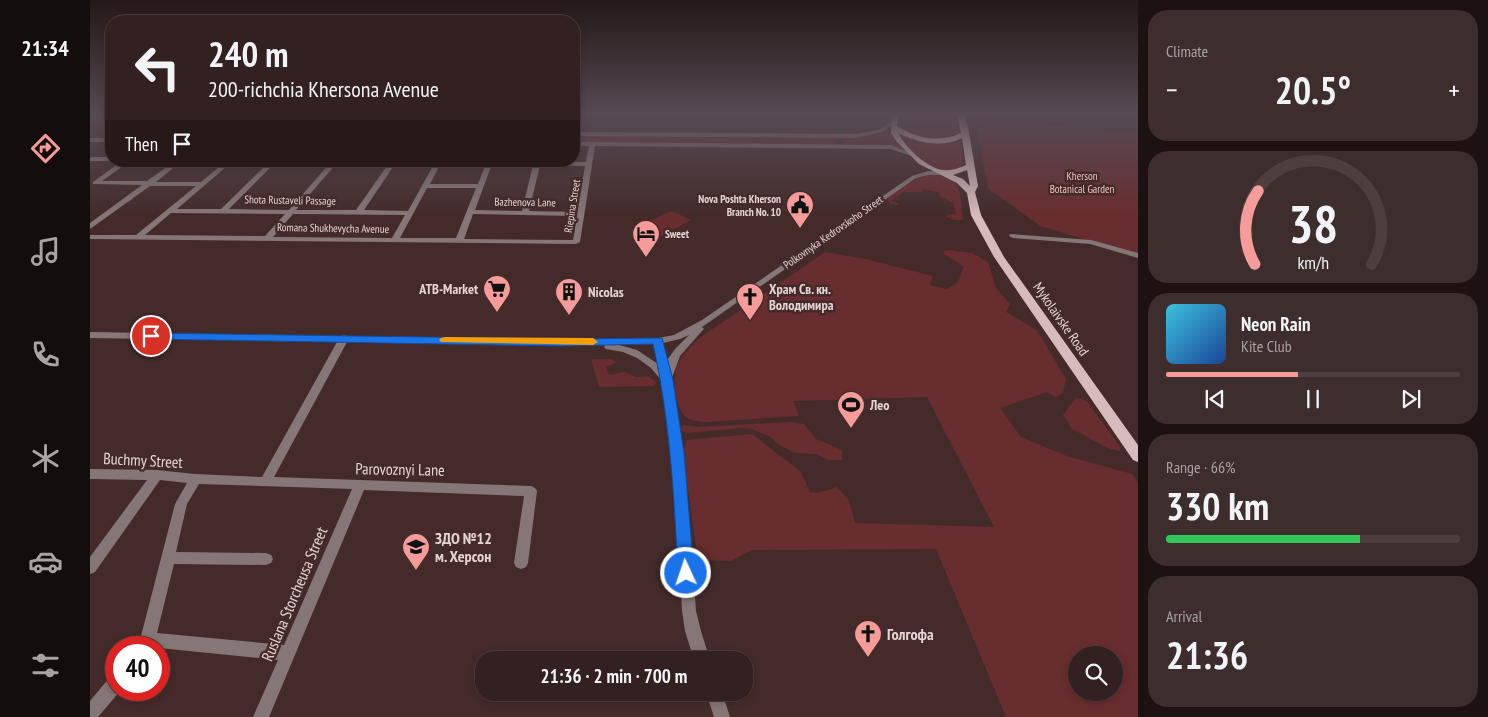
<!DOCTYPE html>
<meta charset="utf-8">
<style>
:root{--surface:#332020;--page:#3e2d2d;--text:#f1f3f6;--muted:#a9a3a5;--line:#4e3e3e;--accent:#f59b9a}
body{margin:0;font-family:"PT Sans Narrow",sans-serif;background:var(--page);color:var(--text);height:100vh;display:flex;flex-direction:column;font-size:19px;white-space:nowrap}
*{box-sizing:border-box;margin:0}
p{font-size:16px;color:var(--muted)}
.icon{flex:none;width:28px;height:28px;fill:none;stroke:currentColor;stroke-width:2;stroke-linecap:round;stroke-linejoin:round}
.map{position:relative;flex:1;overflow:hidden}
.sheet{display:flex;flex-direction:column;gap:10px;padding:10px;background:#1c1212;width:350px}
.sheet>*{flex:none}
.banner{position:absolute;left:15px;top:15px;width:475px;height:152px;border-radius:20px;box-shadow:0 2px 8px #0003,0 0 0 1px var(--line);background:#332020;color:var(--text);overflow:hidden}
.tools{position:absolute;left:978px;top:646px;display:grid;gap:10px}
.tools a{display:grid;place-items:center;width:55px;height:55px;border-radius:50%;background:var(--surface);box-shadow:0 2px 8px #0003,0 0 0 1px var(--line);font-size:25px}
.speed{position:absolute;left:15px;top:636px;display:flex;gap:10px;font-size:25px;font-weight:700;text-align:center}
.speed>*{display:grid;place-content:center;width:65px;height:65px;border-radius:50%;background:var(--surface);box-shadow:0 2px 8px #0003,0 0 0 1px var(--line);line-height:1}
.speed .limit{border:8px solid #d22;background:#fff;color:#111}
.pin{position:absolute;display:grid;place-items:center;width:42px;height:42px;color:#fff;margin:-21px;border:2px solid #fff;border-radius:50%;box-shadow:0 1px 5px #0007}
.me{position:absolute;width:55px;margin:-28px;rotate:357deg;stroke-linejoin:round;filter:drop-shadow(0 0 4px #0008)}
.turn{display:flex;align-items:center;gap:18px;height:105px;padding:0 20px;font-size:22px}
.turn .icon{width:65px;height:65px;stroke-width:2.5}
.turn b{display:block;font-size:35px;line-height:42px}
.then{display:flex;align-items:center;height:48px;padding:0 20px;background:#0003;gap:10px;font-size:19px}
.big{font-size:38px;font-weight:600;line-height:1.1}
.sheet .tile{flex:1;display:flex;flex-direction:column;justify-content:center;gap:8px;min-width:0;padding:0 18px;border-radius:20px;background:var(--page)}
.sheet .dial{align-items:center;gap:0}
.dial svg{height:130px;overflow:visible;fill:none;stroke:var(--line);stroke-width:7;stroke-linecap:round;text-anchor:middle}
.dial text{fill:var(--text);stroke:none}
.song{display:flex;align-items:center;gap:15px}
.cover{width:60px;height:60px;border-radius:8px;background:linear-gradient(135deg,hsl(190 70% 55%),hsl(220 70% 35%))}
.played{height:5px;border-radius:2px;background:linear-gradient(90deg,var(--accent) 45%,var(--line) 45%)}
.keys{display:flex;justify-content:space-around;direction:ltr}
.heat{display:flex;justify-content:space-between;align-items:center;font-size:28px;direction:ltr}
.charge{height:8px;border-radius:4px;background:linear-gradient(90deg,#34c759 66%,var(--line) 0)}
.trip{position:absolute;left:385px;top:651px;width:278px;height:50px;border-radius:20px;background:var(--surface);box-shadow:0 2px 8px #0003,0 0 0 1px var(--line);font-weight:600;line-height:50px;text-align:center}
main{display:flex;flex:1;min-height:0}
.tab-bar{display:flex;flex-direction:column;width:90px;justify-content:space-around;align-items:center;background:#140d0d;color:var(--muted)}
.tab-bar .icon{width:35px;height:35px}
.tab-bar .current{color:var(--accent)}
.tab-bar b{font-size:22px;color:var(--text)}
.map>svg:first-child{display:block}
.green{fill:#682d2e;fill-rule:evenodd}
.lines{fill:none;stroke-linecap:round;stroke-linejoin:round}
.minor{fill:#857777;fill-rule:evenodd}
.major{fill:#d7bbba;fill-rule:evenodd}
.route{fill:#1a73e8;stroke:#114b97}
.slow{fill:#f59e0b}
.labels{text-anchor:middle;stroke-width:5;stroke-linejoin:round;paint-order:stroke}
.far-park-label{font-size:11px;fill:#f6c1bf;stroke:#442b2a}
.far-poi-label{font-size:11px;font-weight:bold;fill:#e5d4d3;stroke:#442b2a;text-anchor:end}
.far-street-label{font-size:11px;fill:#e5d4d3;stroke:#442b2a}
.poi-label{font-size:14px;font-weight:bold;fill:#e5d4d3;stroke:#442b2a;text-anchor:start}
.street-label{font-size:14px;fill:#e5d4d3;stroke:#442b2a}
.near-street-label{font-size:16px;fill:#e5d4d3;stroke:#442b2a}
.near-poi-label{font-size:16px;font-weight:bold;fill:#e5d4d3;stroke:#442b2a;text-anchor:start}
</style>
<main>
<nav class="tab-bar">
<b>21:34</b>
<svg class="icon current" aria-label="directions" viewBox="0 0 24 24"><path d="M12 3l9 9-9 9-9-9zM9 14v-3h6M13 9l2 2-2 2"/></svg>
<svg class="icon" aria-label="music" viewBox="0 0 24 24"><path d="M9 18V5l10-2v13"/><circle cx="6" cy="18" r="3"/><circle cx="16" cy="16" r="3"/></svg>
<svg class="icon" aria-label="phone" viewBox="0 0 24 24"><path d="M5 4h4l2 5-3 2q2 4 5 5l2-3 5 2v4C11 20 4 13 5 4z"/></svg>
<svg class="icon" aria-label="climate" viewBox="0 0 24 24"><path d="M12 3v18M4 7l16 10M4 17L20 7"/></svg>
<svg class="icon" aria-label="car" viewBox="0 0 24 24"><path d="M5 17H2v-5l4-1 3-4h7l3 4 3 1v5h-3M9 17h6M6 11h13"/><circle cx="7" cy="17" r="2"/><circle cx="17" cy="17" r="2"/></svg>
<svg class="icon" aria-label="filters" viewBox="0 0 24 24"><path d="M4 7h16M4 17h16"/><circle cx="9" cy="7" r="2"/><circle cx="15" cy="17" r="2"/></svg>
</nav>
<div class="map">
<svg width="1048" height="717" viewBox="0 0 1048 717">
<rect width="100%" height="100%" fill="#442b2a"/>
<g class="green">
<path d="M809,115h59l2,19c-24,9 -40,6 -62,-7z"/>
<path d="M885,119l163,14v122l-98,-29 -52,-38z"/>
<path d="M797,129l16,20 -61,-5 5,-7 25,-2z"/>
<path d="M808,133l51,9 12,-2 2,26c-24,19 -53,-16 -65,-33z"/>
<path d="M484,135l263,2 2,3 -7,5 -258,-2z"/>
<path d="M835,174l15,1 16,8 4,10 3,27h-8l-9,-3 2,-3h8l-3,-11 -14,-7 1,-3 -17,-4 -2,3h-18l-12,9 8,3 -2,1 -7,-2 -4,-4 34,-24z"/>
<path d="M581,211l21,9 -37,19 -21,-10z"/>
<path d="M860,250l22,3 16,9 8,26 14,16 -4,8 31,18 29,49 -3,14 -8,4 -8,-5 -47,16 21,29 46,19 65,18 6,8v235h-132l-70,-168 -184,1 -21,11 -28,-1 -6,-7 -14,-98 3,-15 66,-6 49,38 9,20 7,1 20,-6 12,14 6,22 139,4 -67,-130 -134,4 6,15 -95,6c-7,-1 -13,-1 -19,-6 -10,-8 -13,-40 -7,-52 5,-11 14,-19 23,-27l124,-85 41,7 67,17 -3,9 17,4 11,-7 6,-15 -20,-13v-3zM986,655h38v37h-38z"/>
<path d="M501,359h19l7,3 -11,5 3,8 16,-3 11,5 12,-1 9,7 -4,3 -54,1z"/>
<path d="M988,398l9,3 33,46v4l-10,-2 -38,-20 -9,-14 12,-16z"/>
<path d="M702,422l12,2 12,15 26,11v10h-14l-11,-6 -23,-1 -19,-11 -4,-5 -19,-8 -11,-1 -53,5 -7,-2 -1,-3 3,-3 16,2z"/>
</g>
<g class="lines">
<g class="minor">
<path d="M802,121l5,1 -15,10 -27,6 -281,-2v-4l281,2 23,-4z"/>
<rect x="0" y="138" width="21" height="4"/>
<path d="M484,142l317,3 24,9 -3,2 -22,-7 -295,-3 -15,96 -4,2 -486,-5v-4h46l60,-49h-46l-60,43v-6l52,-38 -49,-1v-2l29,-21h8l-28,20h45l28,-20h7l-26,21h45l25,-21h7l-56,48h44l49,-48h7l-48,48 60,1 41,-47 -7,-2h119l-12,23h48l9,-23 99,1 3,-16h-15zM247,163h52l-33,47h-60zM305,164h39l-26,47 -44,-1zM402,164l41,1 -11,46 -47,-1zM450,165l45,1 -8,46 -48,-1zM337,188h49l-20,50h-56zM81,213l114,1 -20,22 -120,-1zM203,214l112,1 -13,23 -119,-1zM383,214l104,2 -4,24 -109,-1z"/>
<rect x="0" y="157" width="21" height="4"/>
<path d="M838,171h14l3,2 -3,2h-14l-12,3 -214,149 2,2 -2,2 -22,25 -8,22 14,97 10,136 5,20 9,29h-16l-9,-29 -3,-20 -8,-136 -12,-94 -11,-13 -14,-10 -14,-6 -17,-3 -2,-2 1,-2 -258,-3 -73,135 257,9 4,2 2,3 -9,72 -2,4 -5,2 -5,-2 -2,-4 10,-67 -160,-6 -95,227h-16l25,-57 -119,-12h-25l7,-12 34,-132 12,-21 -27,-3 -65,92 -5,2v-17l57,-77 -57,-1v-10l67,1 38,4 67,3 75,-135 -247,-4v-6l250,4 4,-1 4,1 213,4 97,-2 16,-3 28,-15 210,-144zM599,335l-13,13 -9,12 -4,-17 17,-4zM564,344l4,20 -21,-14 -18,-5zM109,484l153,5 -68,156 -127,-12 17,-69 92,1 5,-2 2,-4 -2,-4 -5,-2 -90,-1 11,-48z"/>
<path d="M920,234l81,6 47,13v5l-48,-14 -77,-6 -4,-2z"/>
<path d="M26,675v15h5l-23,27h-8v-16l20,-24z"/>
<path d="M616,692h16l8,25h-16z"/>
</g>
<path class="major" d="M802,115h6l-1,11c20,13 43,17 64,7l-4,-18h7l4,12 10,59 -3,6 6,23 23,42 134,188v17l-5,-2 -139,-203 -23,-42 -4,-22 -10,-10 -38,-19 -22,-22 -6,-9zM808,133c20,10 44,15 64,5l4,27c-7,3 -14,6 -23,5 -17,-2 -37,-23 -45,-37zM877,170l3,16 -7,-7 -10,-4z"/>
</g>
<linearGradient id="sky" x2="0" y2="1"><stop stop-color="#251817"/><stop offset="0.53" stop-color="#564a55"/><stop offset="1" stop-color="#564a55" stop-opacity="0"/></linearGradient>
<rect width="1048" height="216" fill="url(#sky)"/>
<path class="route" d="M61,333l410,6 101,-1 11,42 11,73 10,120 -2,5 -6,2 -5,-2 -3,-5c-4,-77 -8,-153 -25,-229l-92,2 -414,-7 -1,-3z"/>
<path class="slow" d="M355,337l148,1 5,4 -5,3 -152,-3 -2,-2 2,-2z"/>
<defs>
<symbol id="civic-pin" viewBox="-11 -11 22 30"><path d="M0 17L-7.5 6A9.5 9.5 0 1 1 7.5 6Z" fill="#f59b9a" stroke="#442b2a"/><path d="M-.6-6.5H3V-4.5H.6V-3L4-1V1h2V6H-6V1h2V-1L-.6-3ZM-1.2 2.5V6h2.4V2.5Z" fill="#111"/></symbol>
<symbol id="hotel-pin" viewBox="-11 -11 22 30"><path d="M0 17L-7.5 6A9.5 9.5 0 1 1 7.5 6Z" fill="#f59b9a" stroke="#442b2a"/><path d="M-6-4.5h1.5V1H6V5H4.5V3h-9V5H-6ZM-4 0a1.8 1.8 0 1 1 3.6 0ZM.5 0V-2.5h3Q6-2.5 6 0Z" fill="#111"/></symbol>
<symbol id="supermarket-pin" viewBox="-11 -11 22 30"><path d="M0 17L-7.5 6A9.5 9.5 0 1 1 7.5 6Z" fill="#f59b9a" stroke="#442b2a"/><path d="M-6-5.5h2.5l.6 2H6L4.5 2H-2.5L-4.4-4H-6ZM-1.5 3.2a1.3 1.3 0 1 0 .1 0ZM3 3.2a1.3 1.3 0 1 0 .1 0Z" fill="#111"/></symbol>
<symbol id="building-pin" viewBox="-11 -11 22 30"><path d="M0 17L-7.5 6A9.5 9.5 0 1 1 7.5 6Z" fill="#f59b9a" stroke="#442b2a"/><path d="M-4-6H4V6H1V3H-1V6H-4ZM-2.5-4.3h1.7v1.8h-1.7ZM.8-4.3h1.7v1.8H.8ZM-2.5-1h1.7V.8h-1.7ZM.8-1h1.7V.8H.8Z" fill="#111"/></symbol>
<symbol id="church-pin" viewBox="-11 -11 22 30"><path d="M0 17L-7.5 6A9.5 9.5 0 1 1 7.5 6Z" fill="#f59b9a" stroke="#442b2a"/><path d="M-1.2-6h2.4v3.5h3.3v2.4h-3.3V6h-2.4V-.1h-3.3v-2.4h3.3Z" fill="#111"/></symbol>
<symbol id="stadium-pin" viewBox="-11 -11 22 30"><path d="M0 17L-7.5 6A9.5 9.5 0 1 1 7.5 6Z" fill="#f59b9a" stroke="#442b2a"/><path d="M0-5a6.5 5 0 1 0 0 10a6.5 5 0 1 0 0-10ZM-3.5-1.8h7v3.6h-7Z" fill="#111"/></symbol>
<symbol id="school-pin" viewBox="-11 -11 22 30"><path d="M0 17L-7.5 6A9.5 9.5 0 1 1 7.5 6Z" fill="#f59b9a" stroke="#442b2a"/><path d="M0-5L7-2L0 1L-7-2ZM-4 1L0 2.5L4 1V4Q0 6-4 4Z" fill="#111"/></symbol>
</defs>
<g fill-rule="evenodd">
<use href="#civic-pin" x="694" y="189" width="32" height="43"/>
<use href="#hotel-pin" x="540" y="218" width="32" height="43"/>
<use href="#supermarket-pin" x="391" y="273" width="32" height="43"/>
<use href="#building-pin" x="463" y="276" width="32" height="43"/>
<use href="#church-pin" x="644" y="281" width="32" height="43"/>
<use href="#stadium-pin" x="745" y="389" width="32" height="43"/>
<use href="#school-pin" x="310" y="531" width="32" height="43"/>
<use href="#church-pin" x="762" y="618" width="32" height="43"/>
</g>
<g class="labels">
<g class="far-park-label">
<text x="992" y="180">Kherson<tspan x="992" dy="13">Botanical Garden</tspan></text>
</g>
<g class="far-poi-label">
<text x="691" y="203">Nova Poshta Kherson<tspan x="691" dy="13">Branch No. 10</tspan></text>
<text x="575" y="238" text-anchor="start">Sweet</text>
</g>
<g class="far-street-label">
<text transform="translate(200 200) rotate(1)" y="4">Shota Rustaveli Passage</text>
<text transform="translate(435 202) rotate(1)" y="4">Bazhenova Lane</text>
<text transform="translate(482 206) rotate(-81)" y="4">Riepina Street</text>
<text transform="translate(243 228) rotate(1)" y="4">Romana Shukhevycha Avenue</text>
<text transform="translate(743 232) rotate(-35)" y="4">Polkovnyka Kedrovskoho Street</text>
</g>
<g class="poi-label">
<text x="388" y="294" text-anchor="end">ATB-Market</text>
<text x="679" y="294">Храм Св. кн.<tspan x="679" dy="16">Володимира</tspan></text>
<text x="498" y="297">Nicolas</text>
<text x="780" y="410">Лео</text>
</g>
<g class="street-label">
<text transform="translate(971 319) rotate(55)" y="5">Mykolaivske Road</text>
</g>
<g class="near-street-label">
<text transform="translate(53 460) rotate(3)" y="6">Buchmy Street</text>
<text transform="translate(310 469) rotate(1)" y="6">Parovoznyi Lane</text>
<text transform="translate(204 594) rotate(-67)" y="6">Ruslana Storcheusa Street</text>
</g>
<g class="near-poi-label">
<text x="345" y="544">ЗДО №12<tspan x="345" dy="18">м. Херсон</tspan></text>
<text x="797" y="640">Голгофа</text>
</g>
</g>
</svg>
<div class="tools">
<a><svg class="icon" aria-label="search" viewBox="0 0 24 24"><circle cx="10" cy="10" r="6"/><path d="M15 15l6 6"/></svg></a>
</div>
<div class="speed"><div class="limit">40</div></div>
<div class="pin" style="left:61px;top:336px;background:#d93025"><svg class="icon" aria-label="arrive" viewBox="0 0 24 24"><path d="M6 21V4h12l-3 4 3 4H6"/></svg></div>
<svg class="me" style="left:596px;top:573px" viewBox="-20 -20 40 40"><circle r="17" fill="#1a73e8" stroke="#fff" stroke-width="3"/><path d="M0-11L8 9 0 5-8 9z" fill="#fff"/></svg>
<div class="trip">21:36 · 2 min · 700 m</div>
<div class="banner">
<div class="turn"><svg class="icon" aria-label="left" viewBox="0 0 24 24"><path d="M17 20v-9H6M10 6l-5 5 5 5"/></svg><div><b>240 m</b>200-richchia Khersona Avenue</div></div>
<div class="then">Then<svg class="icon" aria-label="arrive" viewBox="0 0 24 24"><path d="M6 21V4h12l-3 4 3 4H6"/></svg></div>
</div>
</div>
<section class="sheet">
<div class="tile"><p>Climate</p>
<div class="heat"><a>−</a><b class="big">20.5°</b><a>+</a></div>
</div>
<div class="tile dial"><svg viewBox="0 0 100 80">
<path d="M14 69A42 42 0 1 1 86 69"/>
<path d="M14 69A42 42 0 0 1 16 24" stroke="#f59b9a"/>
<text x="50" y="56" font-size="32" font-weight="700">38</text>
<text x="50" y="72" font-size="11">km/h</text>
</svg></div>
<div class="tile">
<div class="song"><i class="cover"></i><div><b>Neon Rain</b><p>Kite Club</p></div></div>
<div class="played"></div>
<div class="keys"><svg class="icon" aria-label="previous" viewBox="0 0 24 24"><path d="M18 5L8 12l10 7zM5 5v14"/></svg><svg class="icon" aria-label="pause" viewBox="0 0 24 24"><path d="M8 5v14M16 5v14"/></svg><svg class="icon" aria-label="next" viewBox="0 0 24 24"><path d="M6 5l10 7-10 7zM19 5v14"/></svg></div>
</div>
<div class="tile"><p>Range · 66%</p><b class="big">330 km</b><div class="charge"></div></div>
<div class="tile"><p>Arrival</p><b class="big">21:36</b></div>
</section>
</main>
